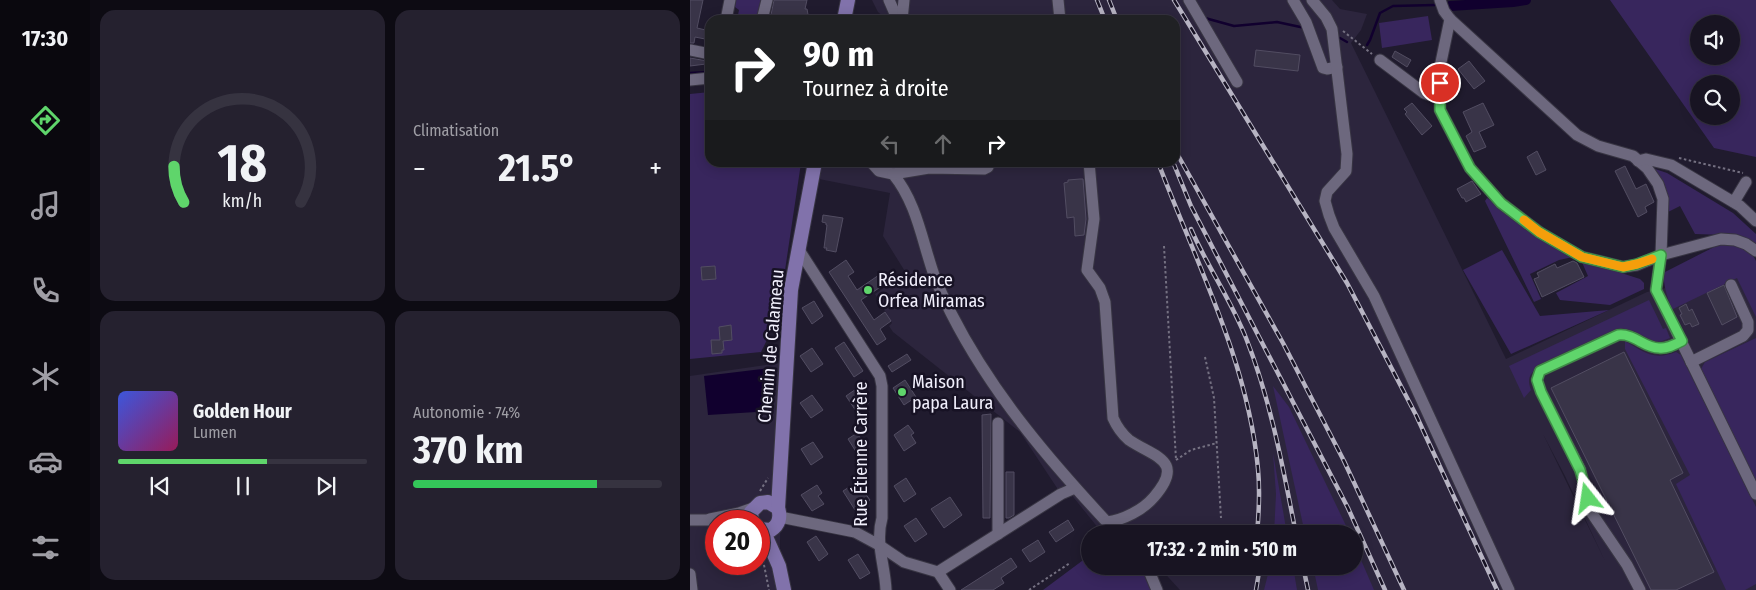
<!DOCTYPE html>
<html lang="fr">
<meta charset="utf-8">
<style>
:root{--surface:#181422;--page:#25212f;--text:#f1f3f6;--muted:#9f9ea5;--line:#363340;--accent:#5fd56b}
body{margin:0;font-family:"Fira Sans Condensed",sans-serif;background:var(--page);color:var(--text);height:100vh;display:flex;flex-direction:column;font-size:19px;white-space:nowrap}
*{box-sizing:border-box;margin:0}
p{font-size:16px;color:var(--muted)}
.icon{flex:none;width:28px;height:28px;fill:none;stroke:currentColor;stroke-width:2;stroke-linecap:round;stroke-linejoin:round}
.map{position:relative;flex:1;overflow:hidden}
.panel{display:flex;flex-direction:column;gap:10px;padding:10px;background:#0d0b13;width:600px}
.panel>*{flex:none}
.hud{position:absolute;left:15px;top:15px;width:475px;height:152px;border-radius:15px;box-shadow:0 2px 12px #0003,0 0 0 1px var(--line);background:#202124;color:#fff;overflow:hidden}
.buttons{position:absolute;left:1000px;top:15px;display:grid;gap:10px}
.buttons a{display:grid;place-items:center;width:50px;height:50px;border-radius:50%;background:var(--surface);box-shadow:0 2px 12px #0003,0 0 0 1px var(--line);font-size:25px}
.speed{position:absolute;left:15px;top:510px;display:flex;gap:10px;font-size:25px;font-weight:700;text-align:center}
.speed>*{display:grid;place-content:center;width:65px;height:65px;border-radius:50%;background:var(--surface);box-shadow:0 2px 12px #0003,0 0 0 1px var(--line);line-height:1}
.speed .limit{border:8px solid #d22;background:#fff;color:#111}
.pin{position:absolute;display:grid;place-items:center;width:42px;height:42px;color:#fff;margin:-21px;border:2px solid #fff;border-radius:50%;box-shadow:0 1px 5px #0007}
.me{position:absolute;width:55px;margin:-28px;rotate:345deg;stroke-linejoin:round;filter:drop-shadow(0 0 4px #0008)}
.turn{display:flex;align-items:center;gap:18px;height:105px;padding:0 15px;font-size:22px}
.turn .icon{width:65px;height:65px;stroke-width:2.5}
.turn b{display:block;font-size:35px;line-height:42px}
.lanes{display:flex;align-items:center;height:48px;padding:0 15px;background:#0003;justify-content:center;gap:25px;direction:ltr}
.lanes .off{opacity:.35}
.big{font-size:38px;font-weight:700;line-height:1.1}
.panel .card{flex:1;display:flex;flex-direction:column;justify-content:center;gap:8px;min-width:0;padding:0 18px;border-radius:15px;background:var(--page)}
.panel .dial{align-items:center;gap:0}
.dial svg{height:130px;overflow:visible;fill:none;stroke:var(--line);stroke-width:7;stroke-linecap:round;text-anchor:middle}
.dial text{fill:var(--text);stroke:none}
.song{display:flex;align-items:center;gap:15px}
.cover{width:60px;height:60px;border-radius:8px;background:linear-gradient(135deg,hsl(230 70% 55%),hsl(330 70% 35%))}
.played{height:5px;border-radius:2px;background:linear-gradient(90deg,var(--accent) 60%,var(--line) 60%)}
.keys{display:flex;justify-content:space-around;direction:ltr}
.heat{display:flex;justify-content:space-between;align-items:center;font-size:28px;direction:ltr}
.charge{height:8px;border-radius:4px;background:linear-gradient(90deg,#34c759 74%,var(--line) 0)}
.panel .tiles{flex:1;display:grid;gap:10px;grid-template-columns:repeat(2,1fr)}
.trip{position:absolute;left:391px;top:525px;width:282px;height:50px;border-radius:25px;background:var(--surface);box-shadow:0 2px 12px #0003,0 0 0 1px var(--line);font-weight:700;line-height:50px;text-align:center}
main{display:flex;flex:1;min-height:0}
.menu{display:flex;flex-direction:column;width:90px;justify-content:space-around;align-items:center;background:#0a080e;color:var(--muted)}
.menu .icon{width:35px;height:35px}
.menu .current{color:var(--accent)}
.menu b{font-size:22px;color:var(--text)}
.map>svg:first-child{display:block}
.built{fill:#2c253d;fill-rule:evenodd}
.green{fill:#38265d;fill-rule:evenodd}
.water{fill:#11002e}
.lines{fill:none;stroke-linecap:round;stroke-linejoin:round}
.stream{stroke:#11002e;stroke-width:2.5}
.canal{stroke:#11002e;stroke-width:10}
.building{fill:#393448;stroke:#524d62}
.minor-casing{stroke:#383543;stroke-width:13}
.major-casing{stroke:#383543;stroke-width:16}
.path{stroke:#757182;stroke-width:2;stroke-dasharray:2.5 2.5;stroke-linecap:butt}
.minor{stroke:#6d687e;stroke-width:11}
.major{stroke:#8172ab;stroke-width:14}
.rail-casing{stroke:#b7b4c3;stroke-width:4.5}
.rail{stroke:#171224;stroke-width:2.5;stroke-dasharray:8;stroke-linecap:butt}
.route-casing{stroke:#3e8a46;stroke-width:12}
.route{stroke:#5fd56b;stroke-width:9}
.slow{stroke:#f59e0b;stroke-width:9}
.poi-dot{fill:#5fd56b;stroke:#171224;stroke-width:2}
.labels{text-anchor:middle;stroke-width:5;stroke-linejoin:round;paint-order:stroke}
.poi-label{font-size:18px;fill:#f1effc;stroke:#171224;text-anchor:start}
.street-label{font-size:18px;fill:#f1effc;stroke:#171224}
</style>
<main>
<nav class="menu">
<b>17:30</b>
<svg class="icon current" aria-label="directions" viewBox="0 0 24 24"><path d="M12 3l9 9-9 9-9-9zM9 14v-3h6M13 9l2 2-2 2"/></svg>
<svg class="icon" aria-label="music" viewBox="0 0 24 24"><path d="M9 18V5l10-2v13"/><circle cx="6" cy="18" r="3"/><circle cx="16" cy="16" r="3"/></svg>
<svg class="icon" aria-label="phone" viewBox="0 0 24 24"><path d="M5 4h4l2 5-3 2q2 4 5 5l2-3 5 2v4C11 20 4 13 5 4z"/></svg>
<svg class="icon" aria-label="climate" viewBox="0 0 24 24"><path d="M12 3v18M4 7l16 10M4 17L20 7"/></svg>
<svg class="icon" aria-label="car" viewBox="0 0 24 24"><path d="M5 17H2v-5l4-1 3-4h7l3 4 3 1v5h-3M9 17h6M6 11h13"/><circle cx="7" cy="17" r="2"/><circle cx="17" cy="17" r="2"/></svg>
<svg class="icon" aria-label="filters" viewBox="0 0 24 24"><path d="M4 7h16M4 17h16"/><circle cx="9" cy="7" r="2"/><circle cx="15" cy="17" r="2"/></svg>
</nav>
<section class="panel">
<div class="tiles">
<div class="card dial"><svg viewBox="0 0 100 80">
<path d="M14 69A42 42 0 1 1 86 69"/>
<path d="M14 69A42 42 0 0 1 8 47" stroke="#5fd56b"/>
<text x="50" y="56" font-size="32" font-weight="700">18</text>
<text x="50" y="72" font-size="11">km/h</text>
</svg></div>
<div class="card"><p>Climatisation</p>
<div class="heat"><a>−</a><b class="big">21.5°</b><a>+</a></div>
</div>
<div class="card">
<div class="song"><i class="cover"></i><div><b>Golden Hour</b><p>Lumen</p></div></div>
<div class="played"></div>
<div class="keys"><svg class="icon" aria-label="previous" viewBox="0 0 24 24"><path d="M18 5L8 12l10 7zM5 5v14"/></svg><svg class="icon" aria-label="pause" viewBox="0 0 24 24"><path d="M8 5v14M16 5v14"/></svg><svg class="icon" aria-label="next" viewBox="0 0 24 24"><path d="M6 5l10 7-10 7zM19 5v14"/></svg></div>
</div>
<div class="card"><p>Autonomie · 74%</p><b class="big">370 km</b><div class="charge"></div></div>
</div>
</section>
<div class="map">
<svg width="1066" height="590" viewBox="0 0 1066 590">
<rect width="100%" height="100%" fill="#201b2e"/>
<g class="built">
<path d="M182,0h460l8,9 27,5 -6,16 -10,13 155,316 141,-67 19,-4 73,-35 17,34v303h-576l-22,-24h197v-32h-227l-3,-3 -4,3h-18l-33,-41 -7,4 -43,-65 -127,-100 -4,-6 3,-3 -17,-29 31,-21 -23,-37 7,-43 -71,-14 3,-17h353v-142h-288l-9,-8zM853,434l22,42 40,85z"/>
<path d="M90,363l1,131 -2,96h-89v-214zM26,521h43v43h-43z"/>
</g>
<g class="green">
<path d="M46,0h25l-4,20h-20l2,-10 -4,-3z"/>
<path d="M920,0h146v157l-42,-9zM1009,24h32v32h-32zM1009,84h32v32h-32z"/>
<path d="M738,16l4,24 -50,8 -3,-25z"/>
<path d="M20,92v70l91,1 -23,154 -17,35 -71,7v-265z"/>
<path d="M959,167l18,6 66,40 23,21v13l-31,-12 -30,-1 -15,-28 -14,7z"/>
<path d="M797,198l86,59 -14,3 -29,14 11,25 -7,3 -49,-101z"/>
<path d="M1037,243c11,4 24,6 29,18v56l-19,-39 -66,32c-2,-10 -10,-29 -6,-38l51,-26z"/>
<path d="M812,250l38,66 69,-6 -98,44 -48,-84z"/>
<path d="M891,260l59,19 4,4v6l-34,16 -50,-5 -4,-7 32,-17z"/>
<path d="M959,300l14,29 3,-1 4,10 -13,5 -39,-14 -81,39c-8,7 -10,11 -6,22l-7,8 -15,-32z"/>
<path d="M1066,338v146l-55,-115 4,-7z"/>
<path d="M935,341c19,11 28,20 51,11l5,3 75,152v77l-11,6h-19l-50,-106 14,-9 -65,-126z"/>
<path d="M583,386l16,21 61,127h-45z"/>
<path d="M583,453l14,81h-13l2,-40z"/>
<path d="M665,546l19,44h-56l-5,-24h42z"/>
<path d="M400,555v11h51l14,24h-112z"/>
<path d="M580,566h23l4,24h-33z"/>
</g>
<path class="water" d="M81,368l-1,43 -62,4 -4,-39z"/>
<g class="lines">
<g class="stream">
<path d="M515,18l29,8 43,-4 28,6"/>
<path d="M650,38l7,4"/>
<path d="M677,45l3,-5 10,-27 13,-7 42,-1"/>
<path d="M0,73l20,-1"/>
</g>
<path class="canal" d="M760,6l63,-4 13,-2"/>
</g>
<g class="building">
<path d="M0,0h13l-6,28 13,3v9l-15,-3 -1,6h-4z"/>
<path d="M84,0h33l-2,9h2l2,11h-39z"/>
<path d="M566,50l44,5 -2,16 -44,-5z"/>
<path d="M705,51l16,9 -4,7 -15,-10z"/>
<path d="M0,58l17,3 -1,3 -16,2z"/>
<path d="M779,61l16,20 -11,8 -16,-20z"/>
<path d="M722,103l20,23 -10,9 -17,-21 2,-2 -3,-3z"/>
<path d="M793,103l11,22 -15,7 7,15 -12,5 -8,-16 6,-4 -9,-20z"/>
<path d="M847,151l9,19 -10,5 -9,-18z"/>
<path d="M935,166l11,23 10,-5 8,18 -9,5 2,5 -9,5 -23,-46z"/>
<path d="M390,179h3l3,40 -2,16 -9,1 -1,-19 -7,1 -3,-35 4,-1v-2z"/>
<path d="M782,181l9,13 -15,8 -2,-4h-2l-5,-9z"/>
<path d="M133,215l20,3 -7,34 -10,-2 1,-2h-3l3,-23h-1v-2l-4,-1z"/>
<path d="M156,260l8,12 -6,4 9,14 22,-15 6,9 -24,16 13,20 11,-8 6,9 -11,8 6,10 -9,6 -48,-73z"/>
<path d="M883,261l4,2 7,14 -42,20 -8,-18 5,-2 -2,-4 18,-9 2,4z"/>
<path d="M25,266l1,13 -14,1 -1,-13z"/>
<path d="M1034,285l13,32 -15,8 -15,-32z"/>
<path d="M124,301l9,15 -11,8 -10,-16z"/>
<path d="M996,304l3,7 3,-2 7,15 -7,3 -2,-4 -5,2 -5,-10 2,-1 -3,-6z"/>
<path d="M41,325l1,15 -9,1 1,9h-2v3l-10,1 -1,-14h9l-1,-13z"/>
<path d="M154,342l19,29 -9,6 -19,-29z"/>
<path d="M122,348l11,16 -12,8 -11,-16z"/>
<path d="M934,352l59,121 -13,7 44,92 -38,18h-25l-100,-202z"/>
<path d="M217,354l4,6 -19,12 -4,-6z"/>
<path d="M215,380l11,17 -12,8 -11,-17z"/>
<path d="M169,387l10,16 -13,8 -10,-15z"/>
<path d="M122,395l11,15 -12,8 -11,-15z"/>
<path d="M301,414l-1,104h-7l-1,-103z"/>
<path d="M218,425l6,8 -3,2 5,8 -12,8 -10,-16z"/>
<path d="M167,433l12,19 -9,6 -12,-19z"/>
<path d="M123,442l10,15 -12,8 -10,-16z"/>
<path d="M316,472h8v43l-5,3h-3z"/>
<path d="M216,478l10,16 -12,8 -10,-16z"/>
<path d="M167,482l13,18 -15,10 -12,-19z"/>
<path d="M127,485l5,8 -4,3 6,8 -12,7 -11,-16z"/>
<path d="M260,497l12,18 -18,13 -13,-19z"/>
<path d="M226,518l11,16 -12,8 -11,-16z"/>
<path d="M378,520l6,10 -18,12 -7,-10z"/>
<path d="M126,536l12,18 -9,7 -12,-19z"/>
<path d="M348,540l7,12 -15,10 -8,-12z"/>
<path d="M168,554l12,19 -10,6 -12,-19z"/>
<path d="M321,558l6,9 -16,11 3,5 -11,7h-32z"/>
</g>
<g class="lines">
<defs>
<g id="minor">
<path d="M199,0l7,16 6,4"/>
<path d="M368,0l2,20"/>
<path d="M499,0l48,82"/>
<path d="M603,0l13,22 17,46 4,1 10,-2"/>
<path d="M622,0l14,17 6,12 15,125 -1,17 -19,21 -2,9 4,14 5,13 40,68 135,294"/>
<path d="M750,0l4,11 6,8 -10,48v43l30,58 31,35 38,29 43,25 41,10 14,-2 24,-10 60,-16 14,1 11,4 10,7"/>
<path d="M760,19l127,116 21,11 35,10 14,12 11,16 5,15 -2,56 -5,35 100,204"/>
<path d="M36,20l4,-20"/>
<path d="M72,20l5,-20"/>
<path d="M212,20l2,-20"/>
<path d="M0,50l20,4"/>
<path d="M690,60l44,33 16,6"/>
<path d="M0,80l20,-2"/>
<path d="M948,161l8,-2 25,6 69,41 16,15"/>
<path d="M181,162l8,9 14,3c24,29 29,67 41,101 5,13 11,26 17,38 42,83 104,154 167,221"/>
<path d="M399,162l5,57 -7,51 13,18 5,14 8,116c4,9 9,16 16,22 25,17 57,20 25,57 -11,13 -31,23 -47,25"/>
<path d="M203,174l36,-6 55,1 4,-2 2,-5"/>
<path d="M1044,202l12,-20"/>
<path d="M109,250l81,126 2,10v132c-7,25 3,47 4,72"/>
<path d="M1001,362l52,-26 5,-6v-8l-17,-37"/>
<path d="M308,423v111"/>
<path d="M90,517l75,15 24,13 25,17 34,10 12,18"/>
<path d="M20,519l29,-6 14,-5"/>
<path d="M0,520h26"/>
<path d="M457,566l10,24"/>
<path d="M248,572l123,-78 14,-6"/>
<path d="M0,574l2,16"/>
<path d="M950,590l-13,-25 -36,-53 -11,-43 -39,-77 -4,-12 3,-9 78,-36c16,-2 26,13 41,13 8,1 15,-4 23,-7"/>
</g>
<g id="major">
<path d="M154,20l4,-20"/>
<path d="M62,521l-1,-9 9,-9 8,-1 10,6"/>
<path d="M69,529l12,1c8,-5 10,-13 7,-22l13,-218 24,-128"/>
<path d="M73,530l16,36 5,24"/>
</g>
</defs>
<use href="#minor" class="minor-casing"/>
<use href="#major" class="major-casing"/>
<g class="path">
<path d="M653,31l29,23"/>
<path d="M989,158l64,15"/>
<path d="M474,246l12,214"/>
<path d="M515,357l9,41 7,120"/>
<path d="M486,460l15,-10 26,-7"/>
<path d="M70,491l8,-13"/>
<path d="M73,560l6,30"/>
<path d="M339,590l41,-27"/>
</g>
<use href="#minor" class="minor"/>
<use href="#major" class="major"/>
<defs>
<g id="rail">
<path d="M407,0l8,20"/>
<path d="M419,0l8,20"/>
<path d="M484,0l173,283 69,132 81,175"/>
<path d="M485,150l108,193 61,118 60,129"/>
<path d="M468,162c38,101 90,199 100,307 2,21 1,43 -1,65"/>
<path d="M483,162l18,44 157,302 37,82"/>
<path d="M501,229c16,37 40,71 55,109 25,63 37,130 50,196"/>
<path d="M613,566l5,24"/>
<path d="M566,590l4,-24"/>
</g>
</defs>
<use href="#rail" class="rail-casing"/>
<use href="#rail" class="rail"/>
</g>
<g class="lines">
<defs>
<path id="route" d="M750,83v27l30,58 31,35 38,29 43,25 41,10 14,-3 24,-9 -5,35 26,51c-8,4 -15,8 -23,7 -15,0 -25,-15 -41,-13l-78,36 -3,9 4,12 39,78 8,28"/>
</defs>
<use href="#route" class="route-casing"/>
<use href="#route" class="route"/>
<path class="slow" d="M834,220l15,12 43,25 41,10 14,-3 15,-5"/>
</g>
<g class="poi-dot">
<circle cx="178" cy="290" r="5"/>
<circle cx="212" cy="392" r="5"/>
</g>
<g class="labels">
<g class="poi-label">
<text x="188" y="286">Résidence<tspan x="188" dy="21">Orfea Miramas</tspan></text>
<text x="222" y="388">Maison<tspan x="222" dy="21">papa Laura</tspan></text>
</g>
<g class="street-label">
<text transform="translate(81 346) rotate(-85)" y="6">Chemin de Calameau</text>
<text transform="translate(171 454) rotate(-90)" y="6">Rue Étienne Carrère</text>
</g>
</g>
</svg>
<div class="buttons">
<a><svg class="icon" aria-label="sound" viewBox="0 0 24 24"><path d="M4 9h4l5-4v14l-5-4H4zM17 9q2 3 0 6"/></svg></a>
<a><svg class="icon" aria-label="search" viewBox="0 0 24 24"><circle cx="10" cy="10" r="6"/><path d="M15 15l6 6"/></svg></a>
</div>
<div class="speed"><div class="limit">20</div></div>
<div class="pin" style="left:750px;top:83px;background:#d93025"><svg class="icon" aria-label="arrive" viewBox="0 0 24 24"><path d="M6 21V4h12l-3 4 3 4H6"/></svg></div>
<svg class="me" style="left:898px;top:498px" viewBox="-20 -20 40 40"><path d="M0-17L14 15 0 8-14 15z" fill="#5fd56b" stroke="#fff" stroke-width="4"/></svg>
<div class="trip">17:32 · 2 min · 510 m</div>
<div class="hud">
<div class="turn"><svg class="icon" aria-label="right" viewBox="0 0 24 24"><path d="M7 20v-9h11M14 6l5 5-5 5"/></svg><div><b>90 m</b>Tournez à droite</div></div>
<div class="lanes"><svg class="icon off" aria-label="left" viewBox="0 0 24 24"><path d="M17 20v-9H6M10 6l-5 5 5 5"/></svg><svg class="icon off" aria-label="ahead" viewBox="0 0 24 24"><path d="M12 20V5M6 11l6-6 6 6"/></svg><svg class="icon" aria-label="right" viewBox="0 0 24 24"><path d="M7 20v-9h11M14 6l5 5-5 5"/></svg></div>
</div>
</div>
</main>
